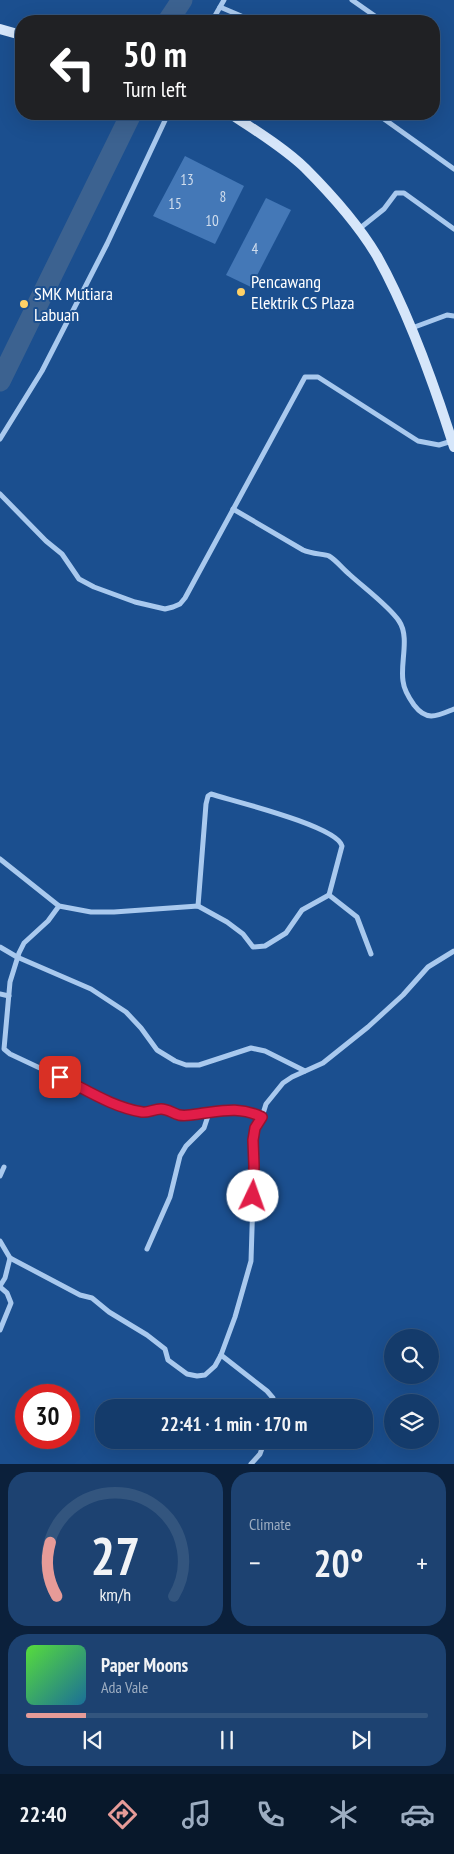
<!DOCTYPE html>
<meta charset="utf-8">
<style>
:root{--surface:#143b6b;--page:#1d4271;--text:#f1f3f6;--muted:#9dadc1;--line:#33557e;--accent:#e69b98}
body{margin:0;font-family:"PT Sans Narrow",sans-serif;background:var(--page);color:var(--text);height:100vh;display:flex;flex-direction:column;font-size:19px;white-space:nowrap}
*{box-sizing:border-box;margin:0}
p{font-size:16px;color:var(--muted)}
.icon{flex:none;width:28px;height:28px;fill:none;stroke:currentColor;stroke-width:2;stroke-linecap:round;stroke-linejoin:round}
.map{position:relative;height:1464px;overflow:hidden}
.side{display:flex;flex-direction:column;gap:8px;padding:8px;background:#0b203b;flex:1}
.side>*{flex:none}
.top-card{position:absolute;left:15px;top:15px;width:425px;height:105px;border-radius:20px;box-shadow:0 5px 20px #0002,0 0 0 1px var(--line);background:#202124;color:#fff;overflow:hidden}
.buttons{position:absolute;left:384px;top:1329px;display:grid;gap:10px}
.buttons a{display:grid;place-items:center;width:55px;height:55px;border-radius:50%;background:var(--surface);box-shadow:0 5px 20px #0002,0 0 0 1px var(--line);font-size:25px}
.speed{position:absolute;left:15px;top:1384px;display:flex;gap:10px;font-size:25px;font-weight:700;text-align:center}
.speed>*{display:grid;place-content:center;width:65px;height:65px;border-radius:50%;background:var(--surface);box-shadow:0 5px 20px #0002,0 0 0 1px var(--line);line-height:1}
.speed .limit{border:8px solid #d22;background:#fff;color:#111}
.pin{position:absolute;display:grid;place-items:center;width:42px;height:42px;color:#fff;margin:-21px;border-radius:10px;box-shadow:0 2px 8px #0006}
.me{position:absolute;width:55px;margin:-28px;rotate:3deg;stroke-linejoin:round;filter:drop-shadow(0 0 4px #0008)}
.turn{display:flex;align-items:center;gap:18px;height:105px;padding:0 25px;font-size:22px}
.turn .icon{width:65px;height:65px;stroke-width:2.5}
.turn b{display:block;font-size:35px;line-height:42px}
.big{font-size:38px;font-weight:700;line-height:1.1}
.side .tile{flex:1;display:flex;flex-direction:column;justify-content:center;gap:8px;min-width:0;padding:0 18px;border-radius:20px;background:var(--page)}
.side .dial{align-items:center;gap:0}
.dial svg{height:130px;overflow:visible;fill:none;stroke:var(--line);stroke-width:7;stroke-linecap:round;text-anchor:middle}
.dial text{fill:var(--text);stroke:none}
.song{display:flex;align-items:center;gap:15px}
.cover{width:60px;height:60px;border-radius:8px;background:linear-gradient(135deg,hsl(110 70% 55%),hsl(200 70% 35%))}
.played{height:5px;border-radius:2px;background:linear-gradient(90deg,var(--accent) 15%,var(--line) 15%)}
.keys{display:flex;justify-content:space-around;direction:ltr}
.heat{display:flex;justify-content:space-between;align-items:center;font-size:28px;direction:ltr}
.side .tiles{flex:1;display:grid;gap:8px;grid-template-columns:1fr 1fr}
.tile:last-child{grid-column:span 2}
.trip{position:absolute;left:95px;top:1399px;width:278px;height:50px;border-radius:20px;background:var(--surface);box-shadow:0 5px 20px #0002,0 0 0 1px var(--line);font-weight:700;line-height:50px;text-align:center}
.menu{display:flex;height:80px;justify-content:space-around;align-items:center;background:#08182b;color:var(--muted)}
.menu .icon{width:35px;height:35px}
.menu .active{color:var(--accent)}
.menu b{font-size:22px;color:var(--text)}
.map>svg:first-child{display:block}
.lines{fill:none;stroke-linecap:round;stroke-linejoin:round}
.river{stroke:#3c6290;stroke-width:21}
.building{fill:#4478b7}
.street{stroke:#a9c9ee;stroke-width:5}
.secondary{stroke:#d6e6fa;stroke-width:10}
.route-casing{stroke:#92132f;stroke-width:12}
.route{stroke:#e11d48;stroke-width:9}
.poi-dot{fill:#ffd166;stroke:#1b4f8f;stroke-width:2}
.labels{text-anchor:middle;stroke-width:4;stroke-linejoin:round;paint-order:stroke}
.number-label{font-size:15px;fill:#d0dded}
.poi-label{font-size:18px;fill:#fff;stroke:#1b4f8f;text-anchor:start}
</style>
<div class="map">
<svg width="454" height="1464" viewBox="0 0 454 1464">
<rect width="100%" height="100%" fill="#1b4f8f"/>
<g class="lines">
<g class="river">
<path d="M168,21l14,-21"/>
<path d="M0,381l131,-267"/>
</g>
</g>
<g class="building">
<path d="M185,156l59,30 -29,58 -62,-28z"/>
<path d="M266,198l25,12 -40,77 -25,-12z"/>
</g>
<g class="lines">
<g class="street">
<path d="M352,0l30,21"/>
<path d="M220,7l33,14"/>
<path d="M212,21l12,-21"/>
<path d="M377,114l77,55"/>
<path d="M359,229l25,-20 12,-16h8l50,36"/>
<path d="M412,328l35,-13 7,1"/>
<path d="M0,439l42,-68 65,-127 61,-130"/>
<path d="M0,494l46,47 16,13 17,25 15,8 41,15 30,7 8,-2 7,-3 5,-6 120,-221h13l100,64 21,4 13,-4"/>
<path d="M233,509l70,41c8,4 22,4 26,6 7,4 14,13 20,18 14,13 40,32 50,47 11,16 1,42 4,60 1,9 6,17 11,24 13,17 23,11 40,4"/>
<path d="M0,859l59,47 32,6h23l84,-6 29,16 16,12 10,13 12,-1 21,-13 16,-23 27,-15"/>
<path d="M59,906l-11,15 -24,22 -5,10 -9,29 -6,67 6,5 66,31 25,13 24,10 21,4 7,-2h16l10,5 53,-5 17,1 13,6"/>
<path d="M198,906l8,-102 2,-8 3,-2c22,7 126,32 131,52l-13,49 28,22 14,37"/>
<path d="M0,947l17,10 74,32 35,23 15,16 16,22 18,11 11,4h13l52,-17 14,3 40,20"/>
<path d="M0,994l9,2"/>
<path d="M0,1176l4,-9"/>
<path d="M0,1241l10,17 70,37 12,3 17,14 38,23 18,14 3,11 19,14 10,2 8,-1 10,-9 6,-11 14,-38 16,-56 3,-95 -1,-26 2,-12 7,-11 4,-13 17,-21 9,-6 31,-14 45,-36 35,-32 25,-28 26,-16"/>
<path d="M147,1249l23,-52 10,-41 6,-10 18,-18 5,-15"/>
<path d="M0,1286l5,-8 5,-20"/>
<path d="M0,1287l7,6 4,10 -11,27"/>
<path d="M221,1355l46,36 6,7 -1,10"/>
<path d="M251,1464l9,-10 5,-14"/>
</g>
<g class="secondary">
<path d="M0,29l21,6"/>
<path d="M231,114c25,17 52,33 74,54 26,26 53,56 72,88 32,57 57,128 77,191"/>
</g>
</g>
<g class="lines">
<defs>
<path id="route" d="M60,1077c27,13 52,30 82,35 6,1 12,-3 19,-3 7,0 11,4 18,6 5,1 13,0 19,-1 24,-3 41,-8 64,3l-7,11 -2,12 1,26 -1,30"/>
</defs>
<use href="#route" class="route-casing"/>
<use href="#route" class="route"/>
</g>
<g class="poi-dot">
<circle cx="241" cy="292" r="5"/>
<circle cx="24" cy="304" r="5"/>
</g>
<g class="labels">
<g class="number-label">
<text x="187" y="185">13</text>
<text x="223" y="202">8</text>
<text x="175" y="209">15</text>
<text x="212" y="226">10</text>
<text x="255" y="254">4</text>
</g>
<g class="poi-label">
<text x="251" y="288">Pencawang<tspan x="251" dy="21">Elektrik CS Plaza</tspan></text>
<text x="34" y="300">SMK Mutiara<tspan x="34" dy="21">Labuan</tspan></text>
</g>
</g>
</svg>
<div class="buttons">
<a><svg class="icon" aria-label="search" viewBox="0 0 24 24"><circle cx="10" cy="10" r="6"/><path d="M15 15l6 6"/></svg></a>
<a><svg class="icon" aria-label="layers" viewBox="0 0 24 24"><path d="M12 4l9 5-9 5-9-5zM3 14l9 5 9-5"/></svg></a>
</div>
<div class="speed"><div class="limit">30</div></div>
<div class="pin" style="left:60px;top:1077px;background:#d93025"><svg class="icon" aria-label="arrive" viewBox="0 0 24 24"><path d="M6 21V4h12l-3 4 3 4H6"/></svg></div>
<svg class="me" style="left:253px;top:1196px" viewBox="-20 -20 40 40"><circle r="19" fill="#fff"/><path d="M0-13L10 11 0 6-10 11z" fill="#e11d48"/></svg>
<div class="trip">22:41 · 1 min · 170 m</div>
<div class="top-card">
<div class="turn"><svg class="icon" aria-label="left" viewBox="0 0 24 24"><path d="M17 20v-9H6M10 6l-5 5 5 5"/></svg><div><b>50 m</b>Turn left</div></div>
</div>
</div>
<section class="side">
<div class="tiles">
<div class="tile dial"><svg viewBox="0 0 100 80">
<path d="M14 69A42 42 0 1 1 86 69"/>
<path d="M14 69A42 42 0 0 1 10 36" stroke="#e69b98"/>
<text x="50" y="56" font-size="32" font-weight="700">27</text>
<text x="50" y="72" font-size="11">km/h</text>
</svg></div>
<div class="tile"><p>Climate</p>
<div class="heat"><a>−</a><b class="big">20°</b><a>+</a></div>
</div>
<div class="tile">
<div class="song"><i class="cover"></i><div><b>Paper Moons</b><p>Ada Vale</p></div></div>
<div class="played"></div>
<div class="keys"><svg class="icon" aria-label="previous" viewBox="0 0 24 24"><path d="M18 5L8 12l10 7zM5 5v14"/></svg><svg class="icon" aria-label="pause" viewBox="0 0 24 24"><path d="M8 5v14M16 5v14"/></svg><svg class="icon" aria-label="next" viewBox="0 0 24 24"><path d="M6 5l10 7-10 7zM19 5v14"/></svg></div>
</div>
</div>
</section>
<nav class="menu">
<b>22:40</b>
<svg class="icon active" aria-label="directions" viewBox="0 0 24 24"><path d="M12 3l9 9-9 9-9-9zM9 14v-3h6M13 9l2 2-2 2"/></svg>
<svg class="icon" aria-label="music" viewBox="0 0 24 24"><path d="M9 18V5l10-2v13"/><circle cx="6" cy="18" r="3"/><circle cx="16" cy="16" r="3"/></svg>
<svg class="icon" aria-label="phone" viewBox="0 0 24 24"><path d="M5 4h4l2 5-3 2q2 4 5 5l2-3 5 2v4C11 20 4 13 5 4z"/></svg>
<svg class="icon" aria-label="climate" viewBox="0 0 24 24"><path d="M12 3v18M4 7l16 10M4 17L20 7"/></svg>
<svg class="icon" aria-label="car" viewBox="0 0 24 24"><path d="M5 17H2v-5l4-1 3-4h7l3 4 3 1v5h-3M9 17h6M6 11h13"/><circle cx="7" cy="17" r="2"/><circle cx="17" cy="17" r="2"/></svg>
</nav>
